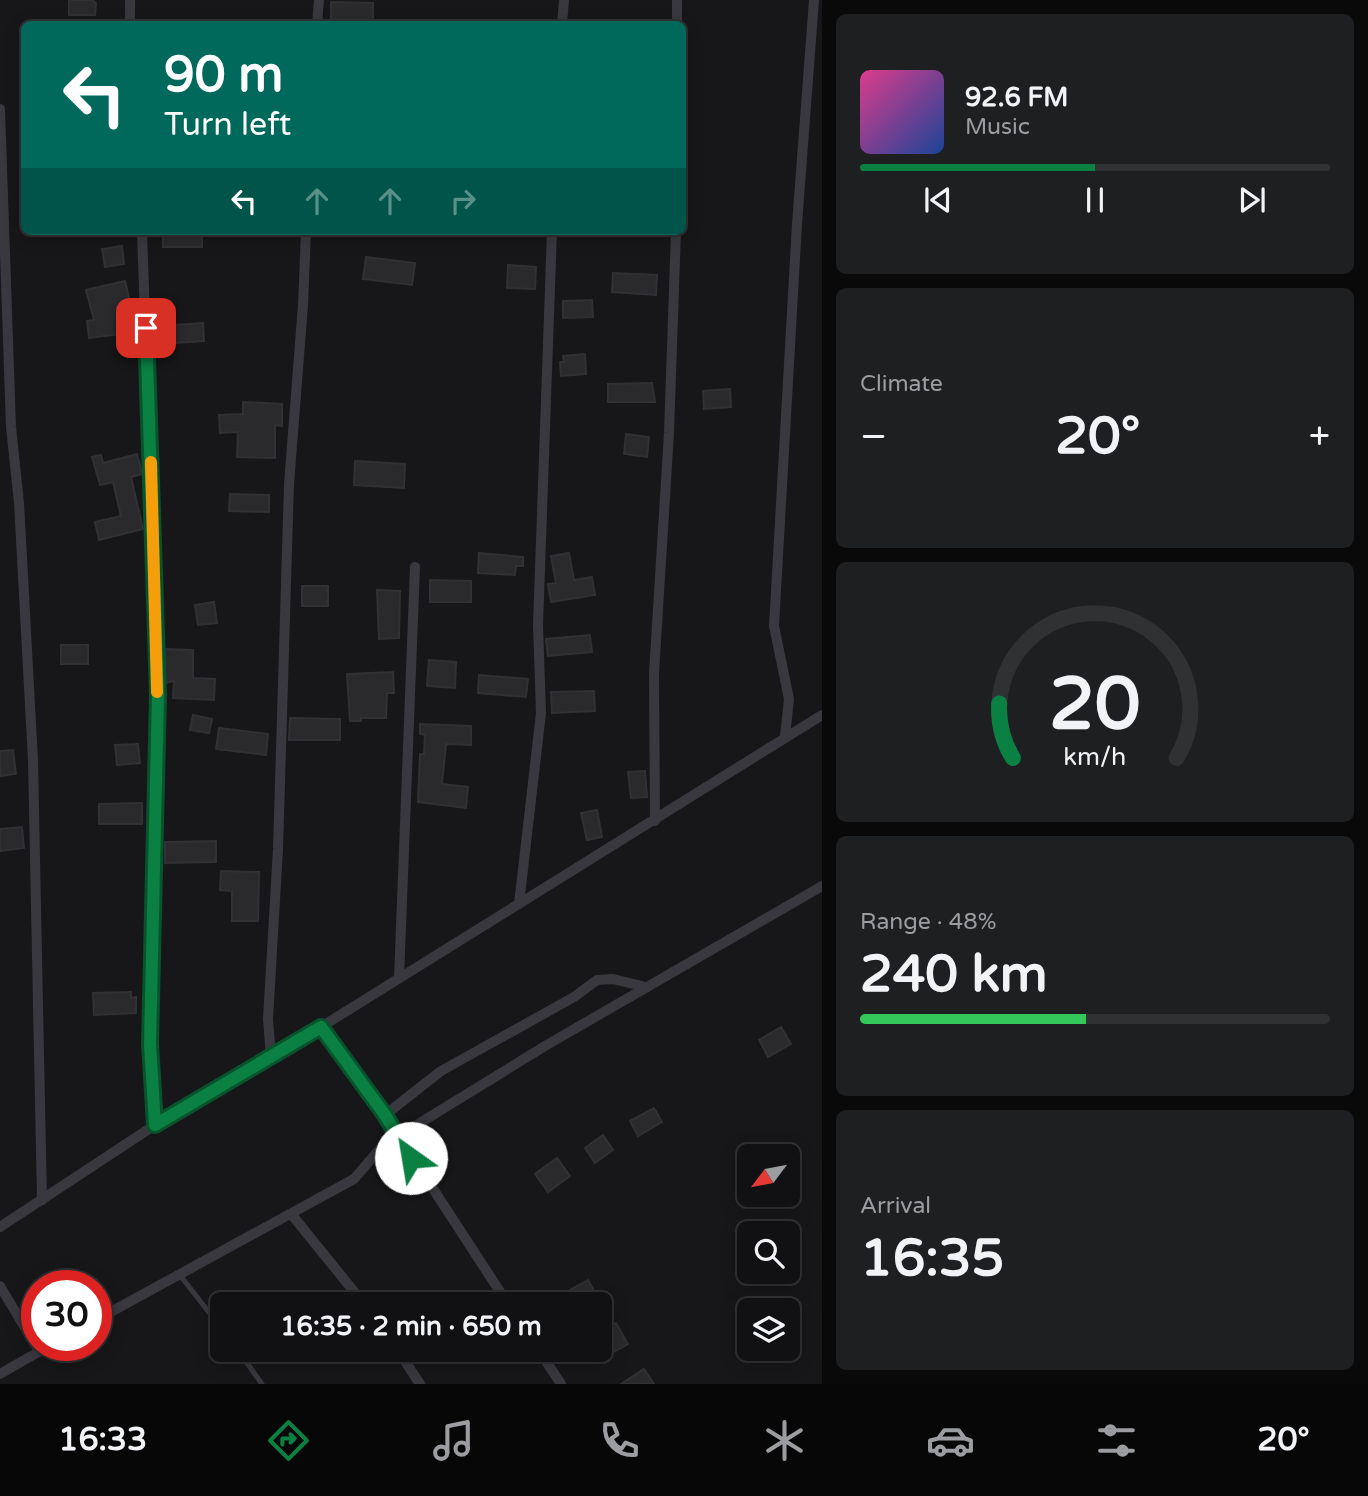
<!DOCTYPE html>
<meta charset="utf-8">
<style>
:root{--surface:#111113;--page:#1e1f21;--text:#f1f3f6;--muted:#9c9da0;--line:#303133;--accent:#0b8043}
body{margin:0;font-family:"Varela Round",sans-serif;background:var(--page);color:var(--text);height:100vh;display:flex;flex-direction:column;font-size:26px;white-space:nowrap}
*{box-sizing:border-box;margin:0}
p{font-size:23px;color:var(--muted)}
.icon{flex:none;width:38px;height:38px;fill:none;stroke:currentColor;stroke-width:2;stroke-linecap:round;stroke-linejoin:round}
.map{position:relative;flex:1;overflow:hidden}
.details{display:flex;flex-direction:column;gap:14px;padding:14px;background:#09090a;width:546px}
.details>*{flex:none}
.banner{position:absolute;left:21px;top:21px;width:665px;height:214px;border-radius:10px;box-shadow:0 4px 18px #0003,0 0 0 2px var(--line);background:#00695c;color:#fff;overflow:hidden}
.needle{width:46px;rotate:238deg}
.buttons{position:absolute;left:737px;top:1144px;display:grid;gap:14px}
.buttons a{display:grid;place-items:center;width:63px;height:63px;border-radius:10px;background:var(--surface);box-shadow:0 4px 18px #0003,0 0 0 2px var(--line);font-size:35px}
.speed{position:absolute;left:21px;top:1270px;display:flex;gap:14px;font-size:35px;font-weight:700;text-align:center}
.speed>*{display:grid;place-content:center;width:91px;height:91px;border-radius:50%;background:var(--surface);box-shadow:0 4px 18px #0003,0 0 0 2px var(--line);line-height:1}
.speed .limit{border:10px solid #d22;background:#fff;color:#111}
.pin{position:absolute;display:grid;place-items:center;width:60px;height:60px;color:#fff;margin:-30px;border-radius:14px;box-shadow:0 4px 10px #0006}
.me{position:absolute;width:77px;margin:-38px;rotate:328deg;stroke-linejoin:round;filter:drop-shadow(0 0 5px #0008)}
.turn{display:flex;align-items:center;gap:24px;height:147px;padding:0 28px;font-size:32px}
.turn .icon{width:91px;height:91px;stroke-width:2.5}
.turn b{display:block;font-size:49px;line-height:60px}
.lanes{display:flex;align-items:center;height:66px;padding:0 28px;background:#0003;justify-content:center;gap:35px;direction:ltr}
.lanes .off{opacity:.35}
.big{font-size:52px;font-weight:800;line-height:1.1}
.details .card{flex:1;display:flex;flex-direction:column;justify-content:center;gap:10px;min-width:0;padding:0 24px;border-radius:10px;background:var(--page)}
.details .dial{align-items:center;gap:0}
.dial svg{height:182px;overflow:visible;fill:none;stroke:var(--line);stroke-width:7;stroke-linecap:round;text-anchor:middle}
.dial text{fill:var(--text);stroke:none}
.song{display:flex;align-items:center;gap:21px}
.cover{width:84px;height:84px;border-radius:10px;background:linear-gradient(135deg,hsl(330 70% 55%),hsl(220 70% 35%))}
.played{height:7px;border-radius:4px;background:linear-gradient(90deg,var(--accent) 50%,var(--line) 50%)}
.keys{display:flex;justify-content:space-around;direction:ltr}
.heat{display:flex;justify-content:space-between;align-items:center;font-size:38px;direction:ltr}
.charge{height:10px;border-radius:5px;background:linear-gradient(90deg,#34c759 48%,var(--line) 0)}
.trip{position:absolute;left:210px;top:1292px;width:402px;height:70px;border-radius:10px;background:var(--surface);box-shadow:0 4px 18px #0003,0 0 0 2px var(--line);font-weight:800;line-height:70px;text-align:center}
.tabs{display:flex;height:112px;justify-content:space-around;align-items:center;background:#070708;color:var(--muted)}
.tabs .icon{width:49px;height:49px}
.tabs .current{color:var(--accent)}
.tabs b{font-size:32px;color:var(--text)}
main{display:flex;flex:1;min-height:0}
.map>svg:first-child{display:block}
.building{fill:#2a2a2d;stroke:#313135;stroke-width:2}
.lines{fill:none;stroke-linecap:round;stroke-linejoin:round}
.lane{stroke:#38383e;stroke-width:5}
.street{stroke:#38383e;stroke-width:10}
.route-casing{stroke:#07532c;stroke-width:18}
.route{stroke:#0b8043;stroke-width:12}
.slow{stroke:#f59e0b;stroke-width:12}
</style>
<main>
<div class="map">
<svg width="822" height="1384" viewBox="0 0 822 1384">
<rect width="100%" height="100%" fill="#171719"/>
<g class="building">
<path d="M69,0h23l4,3 -1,12h-26z"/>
<path d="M331,2l42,1v17l-42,-1z"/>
<rect x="163" y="231" width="39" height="16"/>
<path d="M122,246l2,18 -19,3 -3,-18z"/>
<path d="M366,257l49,6 -3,22 -49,-6z"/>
<path d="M508,265l28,2 -1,22 -28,-1z"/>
<path d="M613,273l44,2 -1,20 -44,-3z"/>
<path d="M125,281l5,21 -5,1 4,30 -40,5 -2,-17 7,-1 -8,-30z"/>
<path d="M592,300l1,17 -30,1v-17z"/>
<path d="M203,323l1,18 -44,3 -1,-18z"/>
<path d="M585,354l1,20 -25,2 -1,-14h4l-1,-6z"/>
<path d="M652,383l3,19h-47v-18z"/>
<path d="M730,389l1,18 -27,2 -1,-18z"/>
<path d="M243,402l39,2v22l-7,-1v33l-38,-1 1,-25 -18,1 -1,-18 24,-1z"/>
<path d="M626,434l23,3 -2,20 -23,-3z"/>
<path d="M137,454l5,20 -11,3 12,52 -44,11 -4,-18 26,-6 -8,-34 -13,3 -8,-28 9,-2 2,8z"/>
<path d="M355,461l50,3 -1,24 -50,-3z"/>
<path d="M230,494l39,1v17l-40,-1z"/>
<path d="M479,553l44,4v9h-7l-1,9 -37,-2z"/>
<path d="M569,553l5,27 18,-3 3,18 -44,7 -3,-18 8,-1 -5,-27z"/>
<path d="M430,580l41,1v21h-41z"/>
<rect x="302" y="586" width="26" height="20"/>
<path d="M377,590l23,1 -1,47 -20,1z"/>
<path d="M214,602l3,21 -19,2 -3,-20z"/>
<path d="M590,635l2,17 -44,4 -2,-17z"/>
<rect x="61" y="645" width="27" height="19"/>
<path d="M165,649l28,1v28l22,1 -1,21 -41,-2 1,-17 -9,2z"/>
<path d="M429,660l27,2 -1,26 -28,-2z"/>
<path d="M393,672l1,21h-7l-1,25h-25v3h-11l-3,-47z"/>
<path d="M479,675l49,4 -2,18 -48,-4z"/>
<path d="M594,691l1,20 -43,2 -1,-21z"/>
<path d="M193,715l19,4 -3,14 -19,-3z"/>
<path d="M290,718l50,1v21h-51z"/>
<path d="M420,724l51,2v19l-25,-1 -4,40 26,3 -2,21 -48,-6 2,-48h4l1,-19 -5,-1z"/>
<path d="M219,728l49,6 -2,21 -50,-6z"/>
<path d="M138,744l2,19 -23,2 -2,-20z"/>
<path d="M13,750l3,24 -16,2v-25z"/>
<path d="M645,771l2,26 -16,1 -3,-26z"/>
<path d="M142,803v21h-43v-20z"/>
<path d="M597,810l5,27 -15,3 -6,-27z"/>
<path d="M22,827l2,21 -24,3v-22z"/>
<path d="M216,841v21l-51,1v-21z"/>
<path d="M221,871l38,1 -1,49h-26v-30l-12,-1z"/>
<path d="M131,992v6l5,-1v16l-42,2 -1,-22z"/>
<path d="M781,1027l10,17 -23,13 -9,-17z"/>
<path d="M654,1108l8,14 -24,14 -8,-15z"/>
<path d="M603,1135l10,15 -18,13 -10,-15z"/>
<path d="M557,1158l13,18 -22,16 -13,-18z"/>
<path d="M588,1280l13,24h-23l-8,-14z"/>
<path d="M616,1323l12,21 -18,10 -10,-23z"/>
<path d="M644,1369l10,15h-33z"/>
</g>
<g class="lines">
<g class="lane">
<path d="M179,1274l43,55"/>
<path d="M237,1349l25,35"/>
</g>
<g class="street">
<path d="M130,0v24"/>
<path d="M317,24l2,-24"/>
<path d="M562,24l2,-24"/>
<path d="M677,24v-24"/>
<path d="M0,109l11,318 8,76 14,257 9,440"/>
<path d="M142,231l16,465 -8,348 5,81"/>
<path d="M785,736l4,-37 -15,-73 23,-402 17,-224"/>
<path d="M655,821l-1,-148 15,-240 7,-202"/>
<path d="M519,904l22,-191 -3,-88 14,-394"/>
<path d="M399,978l16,-411"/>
<path d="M321,1027l501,-312"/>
<path d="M271,1057l-3,-38 10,-170 11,-365 14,-179 3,-74"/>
<path d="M385,1115l56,-44 133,-74 23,-17 16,-1 33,8"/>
<path d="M292,1215l72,89"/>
<path d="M0,1227l155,-102 166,-98 64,88 123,189"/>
<path d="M0,1286l39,65"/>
<path d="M96,1320l258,-141 25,-29 18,-13 148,-91 277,-160"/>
<path d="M397,1349l23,35"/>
<path d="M538,1349l23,35"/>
<path d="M0,1374l49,-28"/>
</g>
</g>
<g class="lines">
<defs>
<path id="route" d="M146,328l12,367 -8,349 5,81 166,-98 64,88 26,43"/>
</defs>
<use href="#route" class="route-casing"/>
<use href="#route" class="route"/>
<path class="slow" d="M151,462l6,230"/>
</g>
</svg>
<div class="buttons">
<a><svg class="needle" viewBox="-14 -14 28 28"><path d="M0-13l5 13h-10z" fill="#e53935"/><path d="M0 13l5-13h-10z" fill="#9c9da0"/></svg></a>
<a><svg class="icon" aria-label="search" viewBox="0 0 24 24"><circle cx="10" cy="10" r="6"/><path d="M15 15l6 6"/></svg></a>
<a><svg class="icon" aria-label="layers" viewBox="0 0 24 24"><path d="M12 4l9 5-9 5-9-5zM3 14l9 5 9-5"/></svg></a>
</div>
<div class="speed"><div class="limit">30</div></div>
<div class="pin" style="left:146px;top:328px;background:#d93025"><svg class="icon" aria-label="arrive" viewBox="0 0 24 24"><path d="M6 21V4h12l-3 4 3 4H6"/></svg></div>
<svg class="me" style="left:411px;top:1158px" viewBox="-20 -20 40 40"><circle r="19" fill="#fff"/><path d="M0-13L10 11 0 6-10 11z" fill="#0b8043"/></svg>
<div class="trip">16:35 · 2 min · 650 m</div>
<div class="banner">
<div class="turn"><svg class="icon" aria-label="left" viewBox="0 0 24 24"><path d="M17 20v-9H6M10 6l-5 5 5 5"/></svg><div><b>90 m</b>Turn left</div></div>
<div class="lanes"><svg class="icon" aria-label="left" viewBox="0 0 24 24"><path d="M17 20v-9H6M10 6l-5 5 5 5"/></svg><svg class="icon off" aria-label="ahead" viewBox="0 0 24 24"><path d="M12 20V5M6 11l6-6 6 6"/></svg><svg class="icon off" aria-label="ahead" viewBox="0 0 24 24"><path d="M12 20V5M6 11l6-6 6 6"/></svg><svg class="icon off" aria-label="right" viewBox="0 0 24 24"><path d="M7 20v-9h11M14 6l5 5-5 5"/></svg></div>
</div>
</div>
<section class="details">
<div class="card">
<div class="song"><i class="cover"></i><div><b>92.6 FM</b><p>Music</p></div></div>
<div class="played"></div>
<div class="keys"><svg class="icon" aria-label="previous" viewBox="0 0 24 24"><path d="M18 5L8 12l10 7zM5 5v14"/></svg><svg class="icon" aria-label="pause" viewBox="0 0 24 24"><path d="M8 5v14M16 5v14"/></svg><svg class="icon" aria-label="next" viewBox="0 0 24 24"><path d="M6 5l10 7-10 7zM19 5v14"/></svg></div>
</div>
<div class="card"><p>Climate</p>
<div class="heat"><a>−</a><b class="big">20°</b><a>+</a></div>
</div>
<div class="card dial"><svg viewBox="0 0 100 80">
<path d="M14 69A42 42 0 1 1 86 69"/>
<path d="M14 69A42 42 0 0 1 8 45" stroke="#0b8043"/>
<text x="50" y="56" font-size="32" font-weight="700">20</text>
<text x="50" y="72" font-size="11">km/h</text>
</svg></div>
<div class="card"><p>Range · 48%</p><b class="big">240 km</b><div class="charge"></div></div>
<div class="card"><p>Arrival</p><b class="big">16:35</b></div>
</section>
</main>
<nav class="tabs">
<b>16:33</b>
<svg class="icon current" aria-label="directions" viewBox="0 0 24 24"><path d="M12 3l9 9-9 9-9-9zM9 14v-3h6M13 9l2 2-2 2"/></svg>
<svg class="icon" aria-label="music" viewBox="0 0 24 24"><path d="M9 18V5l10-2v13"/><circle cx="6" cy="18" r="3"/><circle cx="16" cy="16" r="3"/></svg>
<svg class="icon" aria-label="phone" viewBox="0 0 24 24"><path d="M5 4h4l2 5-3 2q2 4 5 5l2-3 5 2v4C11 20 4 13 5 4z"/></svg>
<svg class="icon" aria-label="climate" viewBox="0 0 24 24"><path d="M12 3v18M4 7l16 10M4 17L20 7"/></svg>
<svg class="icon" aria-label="car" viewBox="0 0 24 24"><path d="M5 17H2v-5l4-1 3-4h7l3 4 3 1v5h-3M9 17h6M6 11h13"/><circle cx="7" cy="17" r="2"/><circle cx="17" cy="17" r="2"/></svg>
<svg class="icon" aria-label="filters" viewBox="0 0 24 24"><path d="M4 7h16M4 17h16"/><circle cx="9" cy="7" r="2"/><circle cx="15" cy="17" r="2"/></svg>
<b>20°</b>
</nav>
